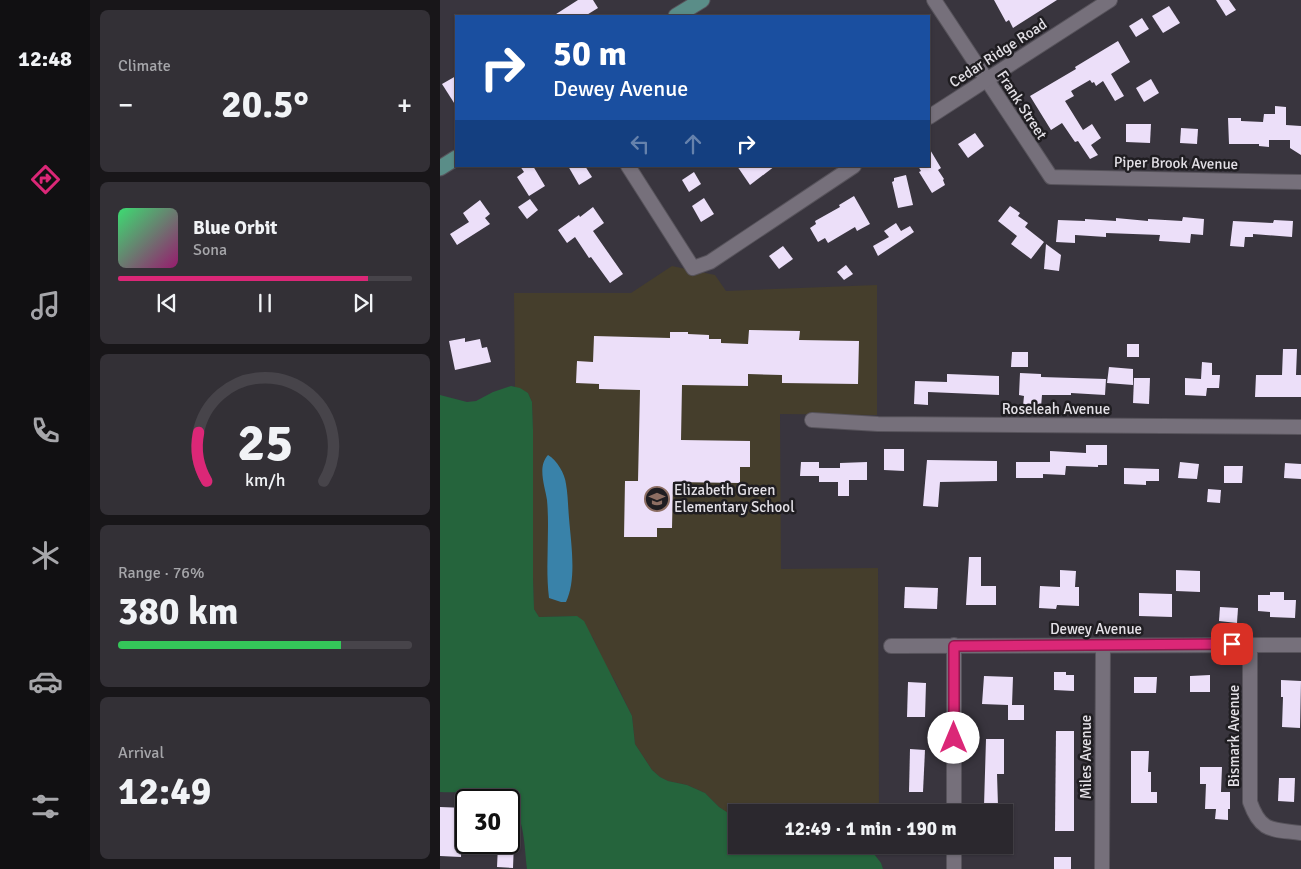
<!DOCTYPE html>
<meta charset="utf-8">
<style>
:root{--surface:#2b282e;--page:#333036;--text:#f1f3f6;--muted:#a6a6aa;--line:#47444a;--accent:#db2777}
body{margin:0;font-family:Signika,sans-serif;background:var(--page);color:var(--text);height:100vh;display:flex;flex-direction:column;font-size:19px;white-space:nowrap}
*{box-sizing:border-box;margin:0}
p{font-size:16px;color:var(--muted)}
.icon{flex:none;width:28px;height:28px;fill:none;stroke:currentColor;stroke-width:2;stroke-linecap:round;stroke-linejoin:round}
.map{position:relative;flex:1;overflow:hidden}
.side{display:flex;flex-direction:column;gap:10px;padding:10px;background:#181619;width:350px}
.side>*{flex:none}
.hud{position:absolute;left:15px;top:15px;width:475px;height:152px;border-radius:0px;box-shadow:0 1px 4px #0004,0 0 0 1px var(--line);background:#1a4fa0;color:#fff;overflow:hidden}
.speed{position:absolute;left:15px;top:789px;display:flex;gap:10px;font-size:25px;font-weight:700;text-align:center}
.speed>*{display:grid;place-content:center;width:65px;height:65px;border-radius:50%;background:var(--surface);box-shadow:0 1px 4px #0004,0 0 0 1px var(--line);line-height:1}
.speed .limit{border:2px solid #111;border-radius:8px;background:#fff;color:#111}
.pin{position:absolute;display:grid;place-items:center;width:42px;height:42px;color:#fff;margin:-21px;border-radius:10px;box-shadow:0 2px 8px #0006}
.me{position:absolute;width:55px;margin:-28px;rotate:0deg;stroke-linejoin:round;filter:drop-shadow(0 0 4px #0008)}
.turn{display:flex;align-items:center;gap:18px;height:105px;padding:0 15px;font-size:22px}
.turn .icon{width:65px;height:65px;stroke-width:2.5}
.turn b{display:block;font-size:35px;line-height:42px}
.lanes{display:flex;align-items:center;height:48px;padding:0 15px;background:#0003;justify-content:center;gap:25px;direction:ltr}
.lanes .off{opacity:.35}
.big{font-size:38px;font-weight:800;line-height:1.1}
.side .card{flex:1;display:flex;flex-direction:column;justify-content:center;gap:8px;min-width:0;padding:0 18px;border-radius:8px;background:var(--page)}
.side .dial{align-items:center;gap:0}
.dial svg{height:130px;overflow:visible;fill:none;stroke:var(--line);stroke-width:7;stroke-linecap:round;text-anchor:middle}
.dial text{fill:var(--text);stroke:none}
.song{display:flex;align-items:center;gap:15px}
.cover{width:60px;height:60px;border-radius:8px;background:linear-gradient(135deg,hsl(140 70% 55%),hsl(320 70% 35%))}
.played{height:5px;border-radius:2px;background:linear-gradient(90deg,var(--accent) 85%,var(--line) 85%)}
.keys{display:flex;justify-content:space-around;direction:ltr}
.heat{display:flex;justify-content:space-between;align-items:center;font-size:28px;direction:ltr}
.charge{height:8px;border-radius:4px;background:linear-gradient(90deg,#34c759 76%,var(--line) 0)}
.trip{position:absolute;left:288px;top:804px;width:285px;height:50px;border-radius:0px;background:var(--surface);box-shadow:0 1px 4px #0004,0 0 0 1px var(--line);font-weight:800;line-height:50px;text-align:center}
main{display:flex;flex:1;min-height:0}
.tab-bar{display:flex;flex-direction:column;width:90px;justify-content:space-around;align-items:center;background:#111012;color:var(--muted)}
.tab-bar .icon{width:35px;height:35px}
.tab-bar .on{color:var(--accent)}
.tab-bar b{font-size:22px;color:var(--text)}
.map>svg:first-child{display:block}
.education{fill:#453e2c}
.green{fill:#25643c}
.water{fill:#3982a9}
.building{fill:#ecdff9}
.lines{fill:none;stroke-linecap:round;stroke-linejoin:round}
.minor-casing{stroke:#57535b;stroke-width:16}
.major-casing{stroke:#57535b;stroke-width:17}
.minor{stroke:#76707b;stroke-width:14}
.major{stroke:#5a8d88;stroke-width:15}
.route-casing{stroke:#8e194d;stroke-width:12}
.route{stroke:#db2777;stroke-width:9}
.labels{text-anchor:middle;stroke-width:5;stroke-linejoin:round;paint-order:stroke}
.street-label{font-size:15px;fill:#e3e0e6;stroke:#1f1d21}
.poi-label{font-size:15px;fill:#e3e0e6;stroke:#1f1d21;text-anchor:start}
</style>
<main>
<nav class="tab-bar">
<b>12:48</b>
<svg class="icon on" aria-label="directions" viewBox="0 0 24 24"><path d="M12 3l9 9-9 9-9-9zM9 14v-3h6M13 9l2 2-2 2"/></svg>
<svg class="icon" aria-label="music" viewBox="0 0 24 24"><path d="M9 18V5l10-2v13"/><circle cx="6" cy="18" r="3"/><circle cx="16" cy="16" r="3"/></svg>
<svg class="icon" aria-label="phone" viewBox="0 0 24 24"><path d="M5 4h4l2 5-3 2q2 4 5 5l2-3 5 2v4C11 20 4 13 5 4z"/></svg>
<svg class="icon" aria-label="climate" viewBox="0 0 24 24"><path d="M12 3v18M4 7l16 10M4 17L20 7"/></svg>
<svg class="icon" aria-label="car" viewBox="0 0 24 24"><path d="M5 17H2v-5l4-1 3-4h7l3 4 3 1v5h-3M9 17h6M6 11h13"/><circle cx="7" cy="17" r="2"/><circle cx="17" cy="17" r="2"/></svg>
<svg class="icon" aria-label="filters" viewBox="0 0 24 24"><path d="M4 7h16M4 17h16"/><circle cx="9" cy="7" r="2"/><circle cx="15" cy="17" r="2"/></svg>
</nav>
<section class="side">
<div class="card"><p>Climate</p>
<div class="heat"><a>−</a><b class="big">20.5°</b><a>+</a></div>
</div>
<div class="card">
<div class="song"><i class="cover"></i><div><b>Blue Orbit</b><p>Sona</p></div></div>
<div class="played"></div>
<div class="keys"><svg class="icon" aria-label="previous" viewBox="0 0 24 24"><path d="M18 5L8 12l10 7zM5 5v14"/></svg><svg class="icon" aria-label="pause" viewBox="0 0 24 24"><path d="M8 5v14M16 5v14"/></svg><svg class="icon" aria-label="next" viewBox="0 0 24 24"><path d="M6 5l10 7-10 7zM19 5v14"/></svg></div>
</div>
<div class="card dial"><svg viewBox="0 0 100 80">
<path d="M14 69A42 42 0 1 1 86 69"/>
<path d="M14 69A42 42 0 0 1 9 39" stroke="#db2777"/>
<text x="50" y="56" font-size="32" font-weight="700">25</text>
<text x="50" y="72" font-size="11">km/h</text>
</svg></div>
<div class="card"><p>Range · 76%</p><b class="big">380 km</b><div class="charge"></div></div>
<div class="card"><p>Arrival</p><b class="big">12:49</b></div>
</section>
<div class="map">
<svg width="861" height="869" viewBox="0 0 861 869">
<rect width="100%" height="100%" fill="#39353e"/>
<path class="education" d="M232,266l43,9 11,16 151,-6v130l-97,-1 1,155 97,-1 1,244h-143v6l-17,-11 -14,-14 -18,-8 -19,-4 -8,-4 -8,-7 -17,-26 -3,-28 -17,-35 -10,-16 -12,-27 -16,-22 -38,1 -5,-8 -1,-31v-148l-1,-28 -4,-9 -13,-6 -1,-94h117z"/>
<path class="green" d="M71,386l9,2 8,5 4,9 1,28v148l1,31 5,8 38,-1 7,5 48,95 3,28 17,26 8,7 8,4 19,4 18,8 14,14 17,11v27h131l14,18 2,6h-356c-3,-23 -2,-68 -29,-74 -16,-4 -41,-2 -58,-3v-397l27,7 9,-1 17,-9z"/>
<path class="water" d="M108,455c9,5 17,19 18,29 2,11 2,23 3,34 2,25 8,61 -3,84h-5l-12,-4c-4,-33 1,-65 -2,-98 -2,-14 -10,-33 1,-45z"/>
<g class="building">
<path d="M138,0h15l5,8 -13,8h-32z"/>
<path d="M554,0h63l-44,28 -4,-8 -3,2z"/>
<path d="M776,0h13l7,10 -10,6z"/>
<path d="M729,6l11,17 -17,10 -11,-17z"/>
<path d="M702,18l7,11 -13,8 -7,-11z"/>
<path d="M678,41l12,21 -19,12 13,22 -9,5 -12,-20 -7,5 -2,-4 -2,1 -2,-3 -19,11 3,5 -9,5 18,29 9,-6 9,14 -10,7 7,10 -8,4 -12,-18 -3,1 -13,-19 -11,7 -21,-34 46,-27 -1,-2z"/>
<path d="M16,76v30l-14,-22z"/>
<path d="M711,79l8,14 -15,9 -8,-14z"/>
<path d="M835,106l11,1v18l15,1v29l-11,-7v-8h-21v7l-10,-1v-2h-30l-1,-26h13v3l22,1 1,-8h11z"/>
<path d="M686,124h25l-1,19 -24,-1z"/>
<path d="M741,128l17,1 -1,15 -17,-1z"/>
<path d="M535,133l9,13 -16,12 -10,-14z"/>
<path d="M489,148l12,20 -3,2 6,9 -1,1 2,5 -13,8 -13,-21 2,-1 -3,-5h11z"/>
<path d="M80,166h13l12,20 -16,10 -12,-19 7,-5z"/>
<path d="M128,166h17l7,11 -13,8z"/>
<path d="M297,166h38l-25,19z"/>
<path d="M254,172l7,12 -12,8 -7,-12z"/>
<path d="M466,175l7,30 -15,3 -6,-26 2,-1v-3z"/>
<path d="M414,196l16,28 -13,7 -2,-4 -27,16 -3,-5 -7,4 -8,-14 6,-4 -1,-3 25,-14 -1,-2z"/>
<path d="M264,198l10,16 -13,8 -9,-16z"/>
<path d="M90,199l8,11 -11,9 -9,-12z"/>
<path d="M40,200l10,14 -5,4 5,6 -33,21 -7,-11 19,-12 -6,-9z"/>
<path d="M570,206l10,7 -2,3 10,7 -3,4 19,15 -13,17 -20,-15 6,-8 -19,-15z"/>
<path d="M153,207l11,16 -11,8 30,43 -13,9 -19,-26 -2,1 -14,-21 -8,6 -9,-13 21,-15 1,2z"/>
<path d="M743,217l21,2 -1,16 -12,-1 -1,9 -31,-2 1,-6 -54,-2v4l-31,-2v8l-19,-1 2,-22 27,1v-2l31,2v-3l32,3v-2l34,2z"/>
<path d="M834,220l19,1 -1,16 -39,-3v3h-8l-1,10 -14,-1 3,-25 40,2z"/>
<path d="M456,223l5,8 9,-5 4,6 -36,24 -5,-10 16,-9 -5,-6z"/>
<path d="M606,244l15,11 -2,16 -15,-2z"/>
<path d="M343,246l10,13 -14,10 -10,-13z"/>
<path d="M406,265l7,9 -9,6 -7,-8z"/>
<path d="M309,330l51,1 -1,9 60,1 -1,43 -76,-1v-8l-34,-1v12l-66,-1 -1,55 69,1v26h-10v16l-67,-1 -1,46h-15v9h-33l1,-56h13l2,-91 -41,-1v-5l-23,-1 1,-22 16,1 1,-26 76,2v-6h18v2l21,1v4h12v4l27,1z"/>
<path d="M25,338v4l15,-3 2,9 5,-1 4,15 -36,8 -6,-29z"/>
<rect x="687" y="344" width="12" height="13"/>
<path d="M843,349h14l-1,26h5v22h-46l1,-22h26z"/>
<path d="M572,352h16v15h-17z"/>
<path d="M762,362l10,1v12h8l-1,13h-12l-1,8 -21,-1v-17l16,1z"/>
<path d="M669,367l24,2v16l-26,-2z"/>
<path d="M580,373l21,1v3l65,2 -1,16 -34,-2v2h-29l-1,12 -18,-1 1,-10 -5,-1z"/>
<path d="M507,374l52,2v19l-71,-3v13l-14,-1 1,-23 32,1z"/>
<path d="M694,378h16l-1,26 -16,-1z"/>
<path d="M646,445h21v20h-9v2l-32,-1 -1,9 -22,-1v4h-27v-16h34v-11l36,2z"/>
<path d="M444,449h20v22l-20,-1z"/>
<path d="M487,460l70,1v20l-57,1 -2,25 -15,-1z"/>
<path d="M361,462h18v10v-4h21v-5l27,-1v18h-18v16h-11v-14h-19v-6h-19z"/>
<path d="M740,462l19,2 -2,15 -19,-1z"/>
<path d="M845,463l16,1v15l-17,-1z"/>
<path d="M784,466h19l-1,17h-18z"/>
<path d="M684,468l35,1v12h-13v4l-22,-1z"/>
<path d="M768,489l13,1 -1,13 -13,-1z"/>
<path d="M529,557h12v29h15v19h-30z"/>
<path d="M620,570l16,1 -1,16h4v19l-22,-1 -1,4 -17,-1 1,-22 20,1z"/>
<path d="M736,570l24,1v21l-24,-1z"/>
<path d="M465,587l33,1 -1,21 -33,-1z"/>
<path d="M830,592h14v8h12l-1,18 -25,-1v-5l-12,-1v-16h12z"/>
<path d="M699,593l33,1v23l-33,-1z"/>
<path d="M780,607l18,1 -1,15 -18,-2z"/>
<path d="M614,672h12v3h8v16l-20,-1z"/>
<path d="M770,675v17h-20v-16z"/>
<path d="M544,676l29,1 -1,28h12v15h-16v-15l-26,-1z"/>
<path d="M694,677h23l-1,16h-22z"/>
<path d="M841,680l20,1 -1,47 -18,-1 1,-30h-2z"/>
<path d="M468,682l18,1 -1,34h-18z"/>
<path d="M616,731h18v100h-19z"/>
<path d="M546,739h18v35h-7l1,32h-14z"/>
<path d="M470,749l15,1 -2,42h-14z"/>
<path d="M691,751h18l-1,21h3v20h6v11h-26z"/>
<path d="M760,767h22l-1,25h9v17h-2v11l-13,-1 1,-10h-11l1,-25h-6z"/>
<path d="M839,778h16l-1,24 -16,-1z"/>
<path d="M0,807l26,1v20h-4l-1,29 -21,-1z"/>
<path d="M63,842h11l-1,26 -16,-1 1,-22h4z"/>
<rect x="614" y="857" width="17" height="12"/>
</g>
<g class="lines">
<defs>
<g id="minor">
<path d="M494,0l117,177 250,5"/>
<path d="M489,117l181,-117"/>
<path d="M188,166l65,102 17,-6 144,-96"/>
<path d="M372,420l66,4 423,3"/>
<path d="M810,644v158c11,31 22,27 51,31"/>
<path d="M451,646l410,-1"/>
<path d="M514,812v-167"/>
<path d="M514,869v-24"/>
<path d="M662,869l1,-223"/>
</g>
<g id="major">
<path d="M236,16l26,-16"/>
<path d="M0,168l16,-10"/>
</g>
</defs>
<use href="#minor" class="minor-casing"/>
<use href="#major" class="major-casing"/>
<use href="#minor" class="minor"/>
<use href="#major" class="major"/>
</g>
<g class="lines">
<defs>
<path id="route" d="M514,738v-92l278,-2"/>
</defs>
<use href="#route" class="route-casing"/>
<use href="#route" class="route"/>
</g>
<defs>
<symbol id="school-ring" viewBox="-11 -11 22 22"><circle r="9.5" fill="#1f1d21" stroke="#8d6e63" stroke-width="1.5"/><path d="M0-5L7-2L0 1L-7-2ZM-4 1L0 2.5L4 1V4Q0 6-4 4Z" fill="#8d6e63"/></symbol>
</defs>
<g fill-rule="evenodd">
<use href="#school-ring" x="203" y="485" width="28" height="28"/>
</g>
<g class="labels">
<g class="street-label">
<text transform="translate(558 53) rotate(-33)" y="5">Cedar Ridge Road</text>
<text transform="translate(582 105) rotate(57)" y="5">Frank Street</text>
<text transform="translate(736 163) rotate(1)" y="5">Piper Brook Avenue</text>
<text x="616" y="414">Roseleah Avenue</text>
<text x="656" y="634">Dewey Avenue</text>
<text transform="translate(794 736) rotate(-90)" y="5">Bismark Avenue</text>
<text transform="translate(646 757) rotate(-90)" y="5">Miles Avenue</text>
</g>
<g class="poi-label">
<text x="234" y="495">Elizabeth Green<tspan x="234" dy="17">Elementary School</tspan></text>
</g>
</g>
</svg>
<div class="speed"><div class="limit">30</div></div>
<div class="pin" style="left:792px;top:644px;background:#d93025"><svg class="icon" aria-label="arrive" viewBox="0 0 24 24"><path d="M6 21V4h12l-3 4 3 4H6"/></svg></div>
<svg class="me" style="left:514px;top:738px" viewBox="-20 -20 40 40"><circle r="19" fill="#fff"/><path d="M0-13L10 11 0 6-10 11z" fill="#db2777"/></svg>
<div class="trip">12:49 · 1 min · 190 m</div>
<div class="hud">
<div class="turn"><svg class="icon" aria-label="right" viewBox="0 0 24 24"><path d="M7 20v-9h11M14 6l5 5-5 5"/></svg><div><b>50 m</b>Dewey Avenue</div></div>
<div class="lanes"><svg class="icon off" aria-label="left" viewBox="0 0 24 24"><path d="M17 20v-9H6M10 6l-5 5 5 5"/></svg><svg class="icon off" aria-label="ahead" viewBox="0 0 24 24"><path d="M12 20V5M6 11l6-6 6 6"/></svg><svg class="icon" aria-label="right" viewBox="0 0 24 24"><path d="M7 20v-9h11M14 6l5 5-5 5"/></svg></div>
</div>
</div>
</main>
